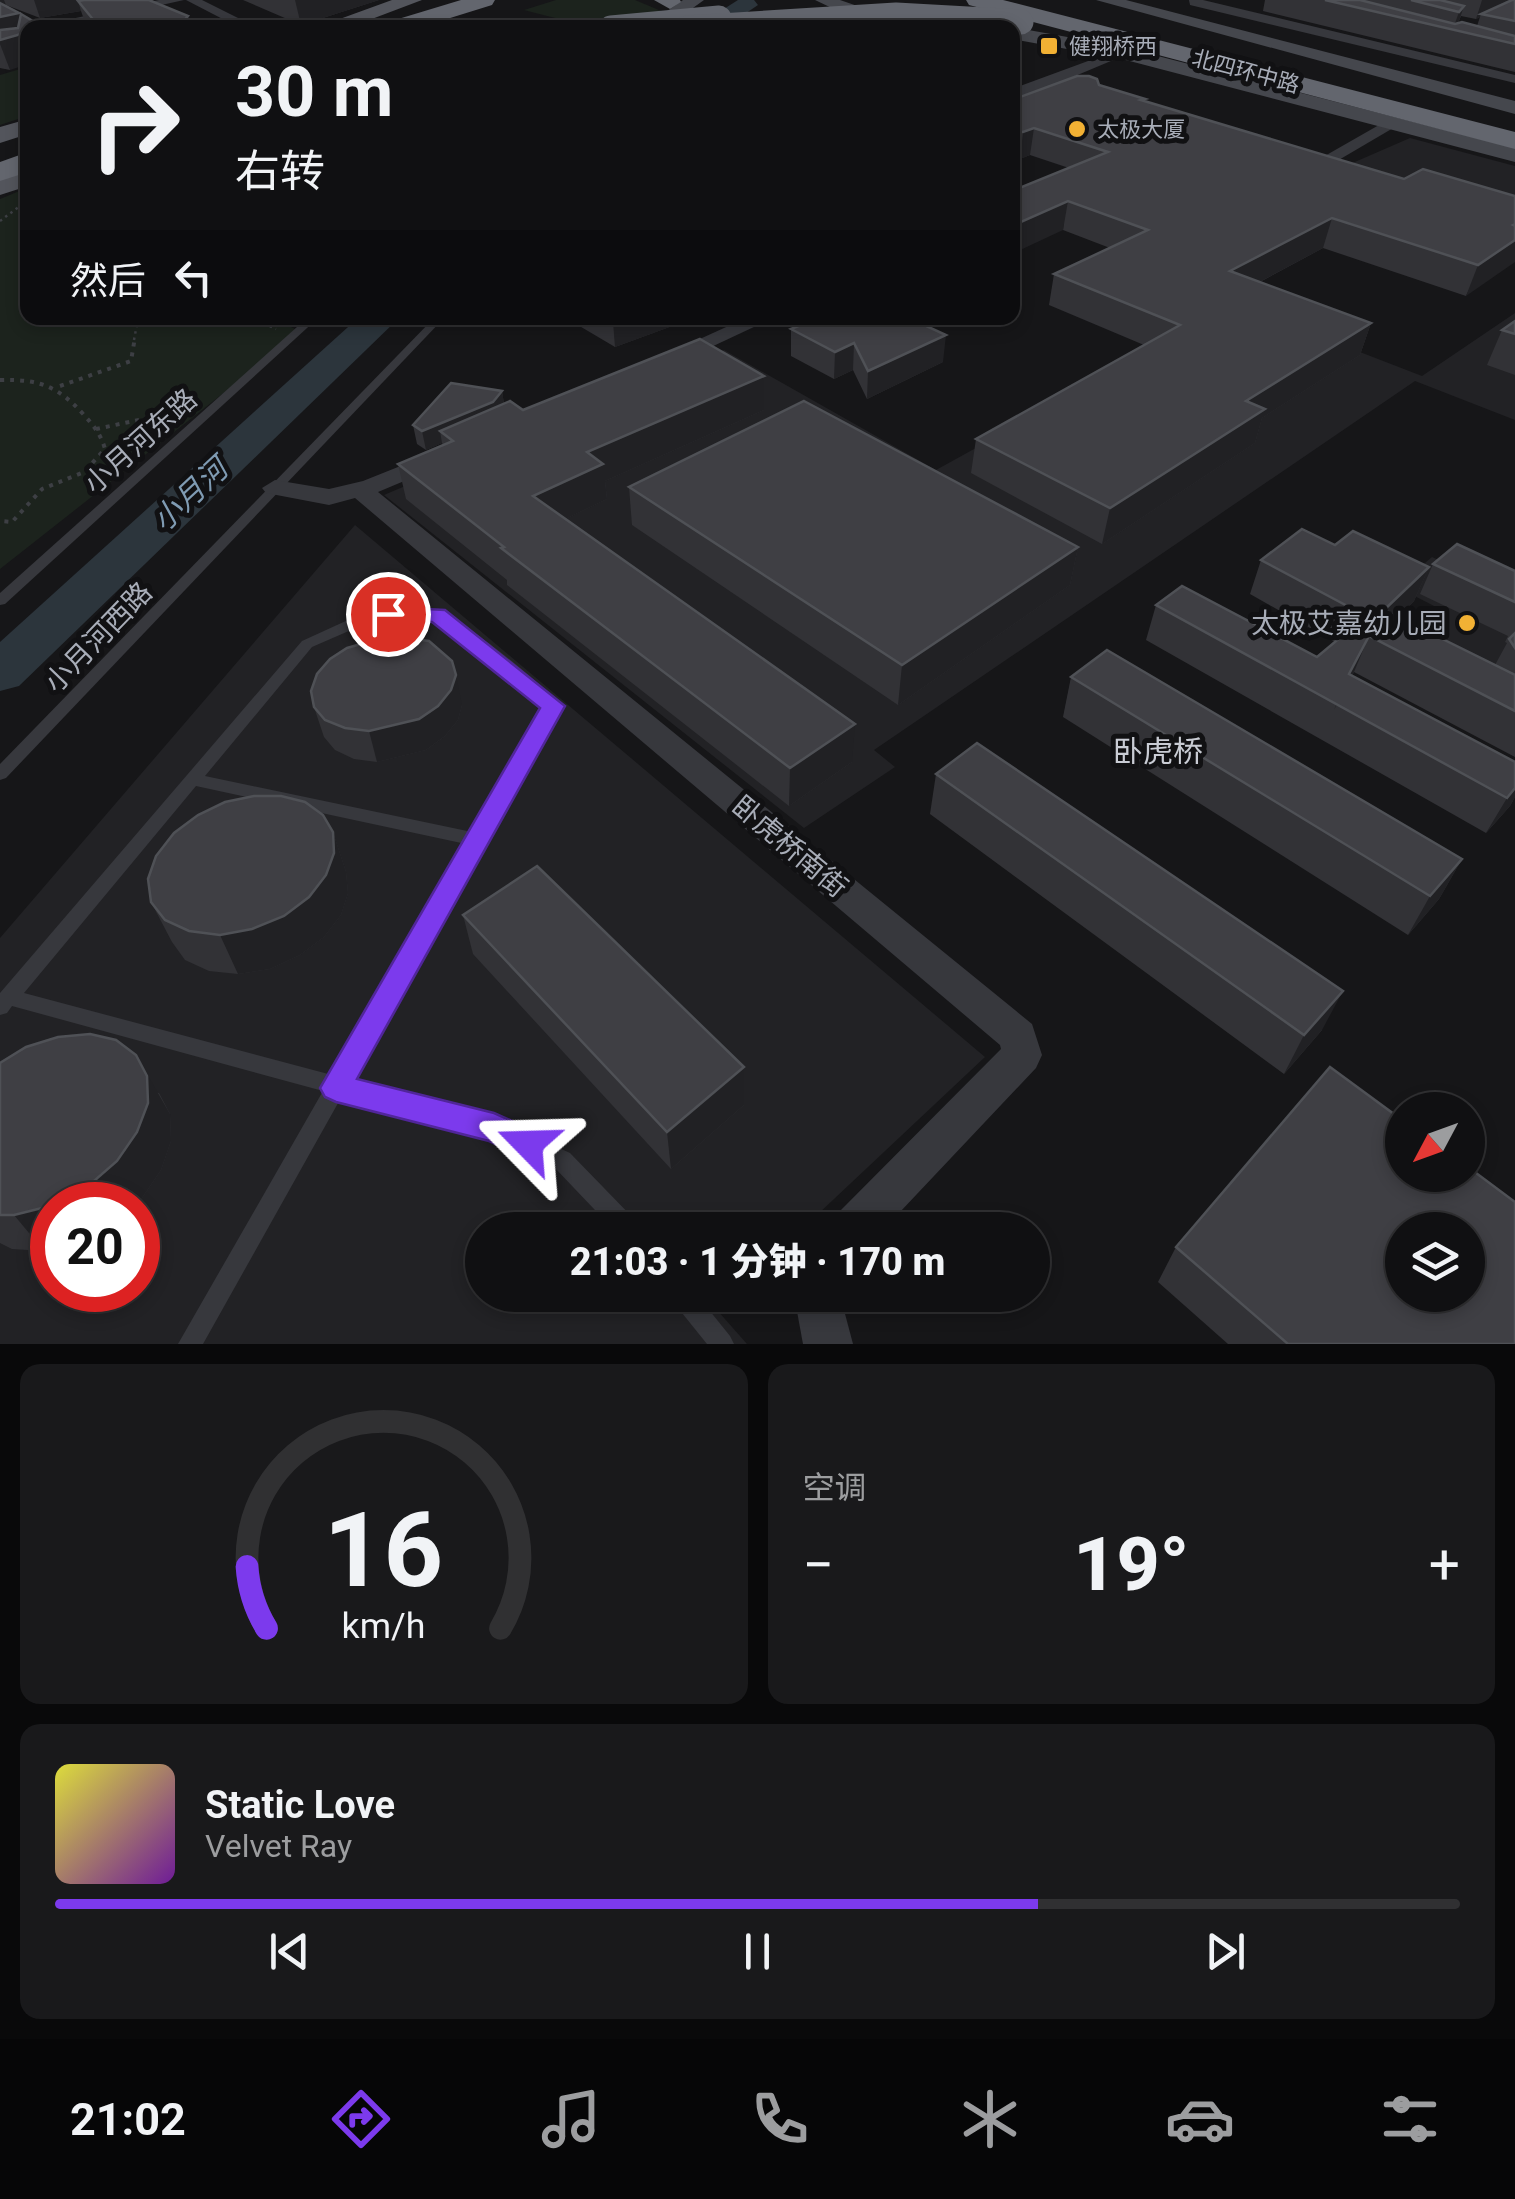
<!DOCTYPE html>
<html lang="zh">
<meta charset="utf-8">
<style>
:root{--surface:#101012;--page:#19191b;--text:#f1f3f6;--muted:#9c9d9f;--line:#303032;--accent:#7c3aed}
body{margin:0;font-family:Roboto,"Noto Sans SC",sans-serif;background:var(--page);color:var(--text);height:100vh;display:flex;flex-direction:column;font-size:38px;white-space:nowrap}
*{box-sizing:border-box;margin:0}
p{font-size:32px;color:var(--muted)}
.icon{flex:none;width:55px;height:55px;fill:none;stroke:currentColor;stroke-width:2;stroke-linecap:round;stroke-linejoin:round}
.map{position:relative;height:1344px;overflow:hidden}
.drawer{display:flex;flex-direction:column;gap:20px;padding:20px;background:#09090a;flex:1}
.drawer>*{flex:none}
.banner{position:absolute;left:20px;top:20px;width:1000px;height:305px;border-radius:20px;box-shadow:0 5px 15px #0003,0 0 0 2px var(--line);background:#101012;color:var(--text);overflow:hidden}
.needle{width:65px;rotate:229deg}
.buttons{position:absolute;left:1385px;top:1092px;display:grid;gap:20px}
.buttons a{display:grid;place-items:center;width:100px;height:100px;border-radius:50%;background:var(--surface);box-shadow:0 5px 15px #0003,0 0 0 2px var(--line);font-size:50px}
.speed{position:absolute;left:30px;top:1182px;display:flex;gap:20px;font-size:50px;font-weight:700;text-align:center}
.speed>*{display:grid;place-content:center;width:130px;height:130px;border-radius:50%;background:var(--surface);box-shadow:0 5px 15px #0003,0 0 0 2px var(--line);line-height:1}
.speed .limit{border:15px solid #d22;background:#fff;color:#111}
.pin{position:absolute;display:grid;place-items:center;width:85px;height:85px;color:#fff;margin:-42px;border:5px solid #fff;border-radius:50%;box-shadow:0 2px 10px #0007}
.me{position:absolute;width:110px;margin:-55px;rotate:292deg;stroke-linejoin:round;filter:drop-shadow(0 0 8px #0008)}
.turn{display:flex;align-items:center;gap:35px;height:210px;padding:0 50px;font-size:45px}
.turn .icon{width:130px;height:130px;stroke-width:2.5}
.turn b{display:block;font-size:70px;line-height:85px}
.then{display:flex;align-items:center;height:95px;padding:0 50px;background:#0003;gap:20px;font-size:38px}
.big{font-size:75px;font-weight:800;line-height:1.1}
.drawer .widget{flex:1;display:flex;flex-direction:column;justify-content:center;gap:15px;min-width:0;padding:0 35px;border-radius:20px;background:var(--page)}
.drawer .dial{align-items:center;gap:0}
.dial svg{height:260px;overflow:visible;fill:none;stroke:var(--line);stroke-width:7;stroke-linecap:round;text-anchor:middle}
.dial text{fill:var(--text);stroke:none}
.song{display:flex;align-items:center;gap:30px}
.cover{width:120px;height:120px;border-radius:15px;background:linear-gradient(135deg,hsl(60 70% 55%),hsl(280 70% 35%))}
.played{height:10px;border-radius:5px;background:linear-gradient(90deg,var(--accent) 70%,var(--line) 70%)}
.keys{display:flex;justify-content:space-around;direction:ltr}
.heat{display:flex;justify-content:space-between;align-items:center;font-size:55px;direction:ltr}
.drawer .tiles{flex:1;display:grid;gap:20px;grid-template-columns:1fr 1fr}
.widget:last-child{grid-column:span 2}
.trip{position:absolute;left:465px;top:1212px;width:585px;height:100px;border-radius:50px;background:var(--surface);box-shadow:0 5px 15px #0003,0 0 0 2px var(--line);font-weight:800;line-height:100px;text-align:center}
.dock{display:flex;height:160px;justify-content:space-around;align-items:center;background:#060607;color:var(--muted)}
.dock .icon{width:70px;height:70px}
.dock .selected{color:var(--accent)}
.dock b{font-size:45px;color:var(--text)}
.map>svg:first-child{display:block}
.built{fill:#222225;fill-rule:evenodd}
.green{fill:#1c231d}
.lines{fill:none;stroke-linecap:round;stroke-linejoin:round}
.river{fill:#2c353c;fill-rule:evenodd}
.path-far1{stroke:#3d3f44;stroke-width:2.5;stroke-dasharray:2.5 4;stroke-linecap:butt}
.path{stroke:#3d3f44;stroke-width:4;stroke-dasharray:4 6;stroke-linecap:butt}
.lane{fill:#37383d;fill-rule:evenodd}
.street{fill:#37383d;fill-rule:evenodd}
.secondary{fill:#45474d;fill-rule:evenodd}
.primary{fill:#53555c;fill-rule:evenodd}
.highway{fill:#63666e;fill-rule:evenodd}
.highway-bridge{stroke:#63666e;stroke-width:25}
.wall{fill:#323236;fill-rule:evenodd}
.shaded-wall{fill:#212124}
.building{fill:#3f3f44;stroke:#4f5156;stroke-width:2.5;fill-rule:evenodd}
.route{fill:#7c3aed;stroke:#51269a;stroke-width:2.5}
.poi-dot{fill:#f2b134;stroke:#111113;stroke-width:4}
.labels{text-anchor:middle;stroke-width:10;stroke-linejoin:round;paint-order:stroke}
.far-poi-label{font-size:22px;fill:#a8adb8;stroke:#111113;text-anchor:start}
.far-street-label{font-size:22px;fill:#a8adb8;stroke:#111113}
.street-label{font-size:28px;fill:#a8adb8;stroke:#111113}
.poi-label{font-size:28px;fill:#a8adb8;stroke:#111113;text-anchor:end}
.water-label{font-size:30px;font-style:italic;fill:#7f9bb3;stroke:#111113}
.neighbourhood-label{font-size:30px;fill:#c9ccd4;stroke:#111113}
</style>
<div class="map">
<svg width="1515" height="1344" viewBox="0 0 1515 1344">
<rect width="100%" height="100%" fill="#161618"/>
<g class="built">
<path d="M1410,138l105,28v55l-174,-53z"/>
<path d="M1236,304l186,72 93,-63v107l-100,-39 -541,369 21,17 -91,61 -420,-333 340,-145 212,120z"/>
<path d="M355,525l630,532 -184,173h-319v65h250l-15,15 30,34h-747v-406zM52,1205h86v85h-86z"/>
<path d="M1432,557l83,38v102l-114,-58 35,-32 -39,-20z"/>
</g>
<g class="green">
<path d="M556,0h79l31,13c-46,21 -95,10 -142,-3z"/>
<path d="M27,67v49l-27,9v-50z"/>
<path d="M27,188l1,130h245l28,14 -301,237v-370z"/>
</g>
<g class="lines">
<g class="river">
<path d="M738,0h16l4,5 -34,23h-30z"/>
<path d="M358,318h41l-380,368 -19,5v-49z"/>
</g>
<g class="path-far1">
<path d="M0,221l20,-15"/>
<path d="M252,318l24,11"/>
<path d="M134,340l3,-16 29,-6"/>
</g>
<g class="path">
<path d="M0,380c39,-1 58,6 84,35 10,11 17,20 21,34l-21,23 -42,17 -30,33 -12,-1"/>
<path d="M60,386l71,-25 4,-24"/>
<path d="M96,429l57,-12 44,-22"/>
</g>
<g class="lane">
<path d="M307,318h11l-313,286 -5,1v-12z"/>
<path d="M434,318h10l-438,460 -6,2v-16z"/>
<path d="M402,608c13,0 27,0 40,5 24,9 102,72 119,93l-210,374 143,38 76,35 67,69 3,8h-26l-60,-63 -63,-30 -149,-41 -139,248h-25l145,-253 -311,-85 -5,7 -7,2v-22l302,-352 46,-21zM402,617h17l20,5 30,22 76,63 -73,125 -267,-56 107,-129 46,-20zM196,786l270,58 -134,231 -308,-82z"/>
<path d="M670,1295h27l33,41 4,8h-27l-33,-41z"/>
</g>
<g class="street">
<path d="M159,0h25l-126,28 -24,-1z"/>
<path d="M186,0h16l56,28h-18z"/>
<path d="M1189,0h14l312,75v8l-325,-78z"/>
<path d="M1118,50l12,3 -105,44 -13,1v-9z"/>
<path d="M1386,121l14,3 -63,37 -14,-4z"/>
<path d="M746,318h27l-96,45h-16l-3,-5z"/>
<path d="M438,451l12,7 -3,5 -69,29 654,532 10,31 -6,13 -153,162h-52l6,-16 164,-165 -1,-4 -645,-547 -26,7 -63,-12 -4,-5 13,-8 54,9 34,-8z"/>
<path d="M794,1295h46l13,49h-50z"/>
</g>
<g class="secondary">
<path d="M683,0h21l-39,28h-22z"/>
<path d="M815,0h25l61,21 -9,6 -37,-8z"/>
<path d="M1096,0h30l389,101v13z"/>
<path d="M1012,27l111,20 392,101v14l-393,-103 -110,-20z"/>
</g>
<g class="primary">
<path d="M392,0h30l-74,28h-33z"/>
<path d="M28,119v15l-28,9v-16z"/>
<path d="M28,168v18l-28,9v-18z"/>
</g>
<g class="highway">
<path d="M461,0h34l-3,5 -74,23h-36l3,-5z"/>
<path d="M654,0h26l1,2 -11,7z"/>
<path d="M966,0h37l512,132v17l-546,-144z"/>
<path d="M28,152v20l-28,9v-19z"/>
</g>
<g class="highway-bridge">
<path d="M611,28l108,-10"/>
<path d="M687,28l209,-13 125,7"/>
</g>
</g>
<g class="wall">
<path d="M0,0h149l39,16 4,12h-105l-6,-17 -41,7 -34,-13 13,8 1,4 -10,53 -10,-2z"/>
<path d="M243,0h136l-78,25z"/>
<path d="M1265,0h250v72l-252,-61zM1461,16l15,3 4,-2 -3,9 -19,-3z"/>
<path d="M1099,85l46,17 259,77 111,17 -49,100 -143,-48 -63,34 111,41 -11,32 -98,63 -7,25 -153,101 -131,-71 5,-34 168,-94 -95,-40 5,-31 56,-26 -47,-18 6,-62 -39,-13 -10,4 -8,-1v-58z"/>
<path d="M566,318h128l-79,29z"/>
<path d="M1515,321v54l-28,-10 15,-35z"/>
<path d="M791,329l152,33 -76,37 -14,-29 -19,9 -43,-23z"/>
<path d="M764,376v34l-159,71 2,18 -42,20 287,243 -63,44 -282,-221v-5l-101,-81 -8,-35 45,-19 -1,-2 -16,7 -9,-6 -4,-19 89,-34 2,13 19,6z"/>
<path d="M629,487l449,60 -8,38 -172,120 -266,-180z"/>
<path d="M1335,545l94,22 -15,34 -16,16 97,48 12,-22 -2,-1 3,-6 -88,-42 13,-30 82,7v186l-161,-85 -2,4 163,86v35l-5,9 -24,27 -340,-193 10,-35 161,52 18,-15 -85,-48 11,-34z"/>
<path d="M1071,677l391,182 -23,40 -31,36 -345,-218z"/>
<path d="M462,705l-4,15 -13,16 -19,14 -49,12 -23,-3 -19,-9 -11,-13 -10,-30z"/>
<path d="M936,774l386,256 -38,44 -354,-260z"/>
<path d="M333,832l13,40 2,21 -7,22 -17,22 -24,18 -30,14 -32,5 -29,-3 -24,-11 -13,-18 -21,-40z"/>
<path d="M463,915l281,152v38l-73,64 -198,-215z"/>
<path d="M0,1063l159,30 11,21 1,27 -10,29 -19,28 -98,53 -32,-2 -12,-6z"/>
<path d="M1176,1247l339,97h-287l-70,-62z"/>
</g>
<g class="shaded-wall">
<path d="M0,0h4l6,15 9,-2 7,20 2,-1v32l-18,6 -10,-26z"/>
<path d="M34,0h72l-28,1 3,10 -41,7z"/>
<path d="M295,0h84l-78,25z"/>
<path d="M1482,0h33l-34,14 -1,3 -4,2z"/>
<path d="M1464,6l-8,24 -3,-1 6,-17z"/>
<path d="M188,16l4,12h-15z"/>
<path d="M1034,128l-4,27 -10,4 3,-27z"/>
<path d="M1068,201l-5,29 -51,24v-28z"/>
<path d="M1332,218l-9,30 -101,54 8,-31z"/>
<path d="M1515,224v38l-49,34 12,-31z"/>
<path d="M625,318h69l-79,29 -2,-25z"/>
<path d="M1371,323l-11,32 -98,63 -7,25 -153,101 8,-36 136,-107z"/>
<path d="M946,335l-3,27 -76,37 1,-28z"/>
<path d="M854,343l-1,27 -19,9 1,-27z"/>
<path d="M764,376v34l-159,71 2,18 -69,33 -5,-36 54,-44z"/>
<path d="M502,391l3,19 -65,21 2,12 -16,7 -4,-19z"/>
<path d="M1078,547l-8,38 -172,120 4,-40z"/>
<path d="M1429,567l-15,34 -39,38 9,-29z"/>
<path d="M1369,636l-15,36 -20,38 15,-36z"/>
<path d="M456,675l6,30 -4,15 -13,16 -19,14 -49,12 -8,-31z"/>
<path d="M855,724l-3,38 -63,44 1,-38z"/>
<path d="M1515,788v9l-5,9 -24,27 21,-35z"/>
<path d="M333,832l13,40 2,21 -7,22 -17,22 -24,18 -30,14 -32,5 -18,-39z"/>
<path d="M1462,859l-23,40 -31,36 22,-39z"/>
<path d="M1343,991l-21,39 -38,44 20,-39z"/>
<path d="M136,1055l34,59 1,27 -10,29 -19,28 -8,7h-81z"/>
<path d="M744,1067v38l-73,64 -4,-37z"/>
<path d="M52,1205v44l-8,2 -30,-36z"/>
</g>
<g class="building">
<path d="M84,0h65l39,16 -11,12h-77l-22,-27z"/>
<path d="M1325,0h35l95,24 7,-2 53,14v8z"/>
<path d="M1411,0h29l24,6 -5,6z"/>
<path d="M1512,0h3v21l-34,-7z"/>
<path d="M0,3l19,10 -19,4z"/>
<path d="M21,14l22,13 -15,1v4l-28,8v-10l18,-2z"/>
<path d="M1077,76h12l8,3 2,6 46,14 -4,1 263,79 19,-10 92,27v28l-2,1 2,1v14l-37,25 -146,-47 -102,53 141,52 -125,78 19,8 -155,99 -134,-69 204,-114 -126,-51 94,-44 -80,-29 -56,25v-35l96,-39 -74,-24 -11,4 -11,-2v-30z"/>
<path d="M606,318h19l-12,4z"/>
<path d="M818,318h91l37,17 -78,36 -14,-28 -19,9 -44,-23z"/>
<path d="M1515,321v13l-13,-4z"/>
<path d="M700,339l64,37 -177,76 16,12 -70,32 322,228 -65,44 -289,-220 3,-1 -106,-83 55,-23 -13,-10 70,-30 13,9z"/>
<path d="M451,383l51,8 -9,11 -71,29 -9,-6z"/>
<path d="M804,401l274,146 -176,118 -273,-178z"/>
<path d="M1302,529l33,16 18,-14 76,36 -45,43 131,65v36l-146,-75 -20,38 166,88v26l-8,10 -351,-193 26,-19 135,71 49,-41 -105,-56z"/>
<path d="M1457,544l58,27v31l-82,-38z"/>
<path d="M1515,633v15l-6,-9z"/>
<path d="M389,636l40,5 23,20 4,14 -5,15 -13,16 -19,13 -50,12 -24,-3 -20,-8 -11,-13 -3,-16 6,-17 13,-15 17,-11z"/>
<path d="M1107,650l355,209 -32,37 -359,-219z"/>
<path d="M977,743l366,248 -39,44 -368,-261z"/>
<path d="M254,796h27l24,6 18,13 10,17 1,21 -8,22 -17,22 -25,19 -32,13 -32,6 -31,-4 -24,-11 -14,-18 -3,-23 8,-23 18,-23 24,-18 27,-13z"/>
<path d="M537,866l207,201 -77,65 -204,-217z"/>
<path d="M90,1034l26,6 20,15 11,21 1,27 -11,29 -20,29 -31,27 -36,18 -36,9h-14v-152l26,-16 32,-10z"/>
<path d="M1330,1067l72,53v55h66v-8l47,35v142h-227l-112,-97zM1402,1230h66v65h-66z"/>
</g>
<path class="route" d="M388,607l57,3 120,96 -208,373 137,34 45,20 5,11 -5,10 -11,5 -39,-18 -153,-39 -11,-5 -5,-9 220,-380 -108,-86 -51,-3 -3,-5 3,-5z"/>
<g class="poi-dot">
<rect x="1039" y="36" width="20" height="20" rx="5"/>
<circle cx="1077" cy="129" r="10"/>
<circle cx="1467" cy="623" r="10"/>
</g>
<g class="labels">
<g class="far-poi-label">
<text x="1069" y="54">健翔桥西</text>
<text x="1097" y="137">太极大厦</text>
</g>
<g class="far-street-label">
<text transform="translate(1246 71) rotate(15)" y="8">北四环中路</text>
</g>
<g class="street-label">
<text transform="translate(140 441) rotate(-42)" y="10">小月河东路</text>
<text transform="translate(98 637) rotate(-46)" y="10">小月河西路</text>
<text transform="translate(790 846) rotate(40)" y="10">卧虎桥南街</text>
</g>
<g class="poi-label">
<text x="1447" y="633">太极艾嘉幼儿园</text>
</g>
<g class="water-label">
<text transform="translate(190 495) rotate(-43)" y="10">小月河</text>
</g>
<g class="neighbourhood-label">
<text x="1158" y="762">卧虎桥</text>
</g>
</g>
</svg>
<div class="buttons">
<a><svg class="needle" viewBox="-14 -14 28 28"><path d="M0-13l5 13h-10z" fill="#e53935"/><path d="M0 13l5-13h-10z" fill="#9c9d9f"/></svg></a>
<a><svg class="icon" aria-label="layers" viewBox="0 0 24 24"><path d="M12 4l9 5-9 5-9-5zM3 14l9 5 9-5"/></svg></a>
</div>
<div class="speed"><div class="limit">20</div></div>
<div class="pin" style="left:388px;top:614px;background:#d93025"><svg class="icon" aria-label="arrive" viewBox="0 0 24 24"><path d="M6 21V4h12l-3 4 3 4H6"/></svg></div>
<svg class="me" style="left:528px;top:1144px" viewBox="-20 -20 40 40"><path d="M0-17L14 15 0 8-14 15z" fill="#7c3aed" stroke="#fff" stroke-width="4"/></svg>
<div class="trip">21:03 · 1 分钟 · 170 m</div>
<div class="banner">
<div class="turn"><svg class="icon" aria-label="right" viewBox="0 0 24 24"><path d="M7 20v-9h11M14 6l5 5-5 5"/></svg><div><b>30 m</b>右转</div></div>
<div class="then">然后<svg class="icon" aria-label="left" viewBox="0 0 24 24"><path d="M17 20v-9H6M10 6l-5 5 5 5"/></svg></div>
</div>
</div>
<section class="drawer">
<div class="tiles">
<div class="widget dial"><svg viewBox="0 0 100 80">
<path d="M14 69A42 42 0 1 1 86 69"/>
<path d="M14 69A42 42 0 0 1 8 50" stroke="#7c3aed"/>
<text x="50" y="56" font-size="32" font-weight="700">16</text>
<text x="50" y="72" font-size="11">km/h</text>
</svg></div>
<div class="widget"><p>空调</p>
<div class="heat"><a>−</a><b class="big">19°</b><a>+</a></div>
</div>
<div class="widget">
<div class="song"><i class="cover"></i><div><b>Static Love</b><p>Velvet Ray</p></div></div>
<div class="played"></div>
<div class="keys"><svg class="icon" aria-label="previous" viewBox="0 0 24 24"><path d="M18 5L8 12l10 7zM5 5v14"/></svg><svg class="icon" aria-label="pause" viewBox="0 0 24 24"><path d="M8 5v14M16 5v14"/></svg><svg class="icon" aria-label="next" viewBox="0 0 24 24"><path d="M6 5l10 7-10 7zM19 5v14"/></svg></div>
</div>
</div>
</section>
<nav class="dock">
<b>21:02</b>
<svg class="icon selected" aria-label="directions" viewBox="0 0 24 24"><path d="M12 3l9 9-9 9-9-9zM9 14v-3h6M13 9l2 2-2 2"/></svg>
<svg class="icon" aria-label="music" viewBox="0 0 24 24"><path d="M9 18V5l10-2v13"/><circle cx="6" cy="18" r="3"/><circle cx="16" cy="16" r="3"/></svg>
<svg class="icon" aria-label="phone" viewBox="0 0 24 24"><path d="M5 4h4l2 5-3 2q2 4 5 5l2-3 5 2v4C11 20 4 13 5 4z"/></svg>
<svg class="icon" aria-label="climate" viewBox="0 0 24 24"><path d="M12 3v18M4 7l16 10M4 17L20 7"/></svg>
<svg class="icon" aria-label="car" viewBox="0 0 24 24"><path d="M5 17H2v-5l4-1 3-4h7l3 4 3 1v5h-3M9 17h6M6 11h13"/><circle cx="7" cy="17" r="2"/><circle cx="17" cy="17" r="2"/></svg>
<svg class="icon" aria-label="filters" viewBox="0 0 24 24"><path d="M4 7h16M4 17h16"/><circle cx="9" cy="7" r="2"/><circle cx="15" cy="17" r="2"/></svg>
</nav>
